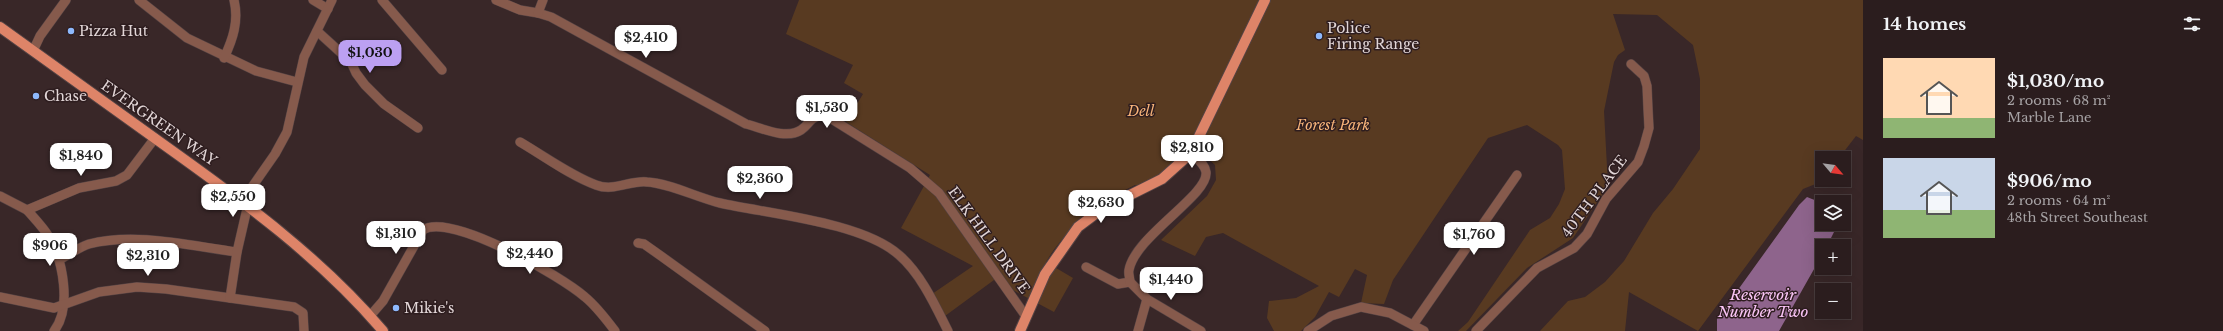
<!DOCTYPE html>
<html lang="en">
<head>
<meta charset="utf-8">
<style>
	body { margin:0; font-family:"Libre Baskerville",serif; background:#372a2b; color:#f1f3f6; height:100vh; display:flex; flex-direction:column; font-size:15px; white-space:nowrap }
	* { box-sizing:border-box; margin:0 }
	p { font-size:13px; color:#a6a2a4 }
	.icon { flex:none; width:22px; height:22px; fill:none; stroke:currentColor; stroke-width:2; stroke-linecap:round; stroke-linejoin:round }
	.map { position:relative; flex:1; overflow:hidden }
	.drawer { display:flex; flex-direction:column; background:#2b1d1e; width:360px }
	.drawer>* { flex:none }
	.needle { width:26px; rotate:119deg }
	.fabs { position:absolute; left:1815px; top:151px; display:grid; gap:8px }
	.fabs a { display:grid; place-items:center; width:36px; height:36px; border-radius:0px; background:#2b1d1e; box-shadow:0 4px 16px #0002,0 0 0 1px #473b3c; font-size:20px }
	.price { position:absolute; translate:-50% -34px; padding:0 9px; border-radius:8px; background:#fff; color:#222; font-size:13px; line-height:26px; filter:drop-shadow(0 1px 2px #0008) }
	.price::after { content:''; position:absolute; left:50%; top:24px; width:12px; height:9px; margin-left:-6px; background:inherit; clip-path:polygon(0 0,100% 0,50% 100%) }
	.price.on { background:#bca0f2; color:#111 }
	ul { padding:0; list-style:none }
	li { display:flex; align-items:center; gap:12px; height:100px; padding:0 20px }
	li span { display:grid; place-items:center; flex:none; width:112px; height:80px; border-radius:0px; color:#555 }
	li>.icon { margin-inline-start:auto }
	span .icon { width:48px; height:48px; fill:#fffc; stroke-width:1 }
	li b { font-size:17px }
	h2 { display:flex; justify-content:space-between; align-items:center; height:48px; padding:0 20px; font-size:17px }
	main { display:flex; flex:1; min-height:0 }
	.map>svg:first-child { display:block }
	.green { fill:#583a21 }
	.water { fill:#8e648c }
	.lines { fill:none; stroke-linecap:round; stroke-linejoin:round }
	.minor-casing { stroke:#544344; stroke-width:10 }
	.major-casing { stroke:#544344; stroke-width:12 }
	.minor { stroke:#865a4c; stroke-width:9 }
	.major { stroke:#de8468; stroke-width:10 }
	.poi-dot { fill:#8eb9fd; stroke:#2e1d1f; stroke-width:1.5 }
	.labels { text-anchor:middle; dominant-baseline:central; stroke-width:3; stroke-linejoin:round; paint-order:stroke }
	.poi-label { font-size:14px; fill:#e2d6d7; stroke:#2e1d1f; text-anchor:start }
	.park-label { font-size:14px; font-style:italic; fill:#f8b47a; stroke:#2e1d1f }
	.street-label { font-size:14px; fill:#e2d6d7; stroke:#2e1d1f }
	.water-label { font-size:15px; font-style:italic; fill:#fac5f6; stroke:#2e1d1f }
</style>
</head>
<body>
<main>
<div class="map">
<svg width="1863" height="331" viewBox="0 0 1863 331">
	<rect width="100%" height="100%" fill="#392728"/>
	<!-- green -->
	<path class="green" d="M799,0h1064v140l-7,-4 -17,22h-17l1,23 -20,8 -105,142 -69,-39 -4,39h-85l28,-30 17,-4 20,-15 19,-21 29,-48 20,-24 27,-40v-70l-7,-34 -36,-30 -44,-1 12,36 -7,5 -4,7 -10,49 4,75 -35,52 -46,30 -61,63h-8l10,-9 62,-92 20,-12 9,-14 6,-15 -3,-39 -4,-5 -31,-20 -39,13 -95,142 -9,24 -23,-1 6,-28 -12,-6 -16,28 -10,-5 -14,25 -14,14h-27l-7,-13 2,-17 27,-3 23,-12 -96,-53 -17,4 -11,19 -34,-16 46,-44 9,-16 -1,-15 -16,-15 -10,-3c-10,14 -35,42 -54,38l-40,20 1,4c-20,16 -37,30 -50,53l27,16 -19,34 -60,-32 -49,36 -13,-22 41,-28 -72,-38 29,-53 -84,-53 17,-28 -19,-11 9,-18 -67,-31z"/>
	<!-- water -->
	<polygon class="water" points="1807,197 1822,203 1822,224 1838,224 1827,246 1822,246 1822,255 1779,331 1717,331 1717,319 1799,205"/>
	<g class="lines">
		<defs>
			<g id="minor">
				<polyline points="139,0 187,38 256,71 297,82"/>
				<polyline points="313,0 328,9"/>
				<polyline points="382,0 442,70"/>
				<path d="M496,0l24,10 18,3 13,4 195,107c16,4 40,16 55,6 9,-6 7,-11 20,-15l9,3 80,50 29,25 86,122"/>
				<polyline points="538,13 543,0"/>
				<polyline points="317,31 351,62 356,73 365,85 384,104 418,128"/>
				<polyline points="33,51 40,36 66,0"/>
				<path d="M224,58c9,-19 15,-37 10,-58"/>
				<path d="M520,142c24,14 51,34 76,43 18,7 34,-5 51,-3 22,1 51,16 73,21 49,11 142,19 179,52 22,19 36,50 49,76"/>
				<polyline points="0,196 27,210 79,188 116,181 127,175 155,138"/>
				<path d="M27,210c8,9 16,17 22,27 14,23 23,71 5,94"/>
				<polyline points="638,243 644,244 661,256 765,331"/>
				<path d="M59,260c10,-5 20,-13 30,-16 47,-12 101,2 148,8"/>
				<polyline points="1086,267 1118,284 1130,282"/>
				<path d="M1130,282c0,-4 -2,-9 -1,-12 6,-34 80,-75 77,-98 -1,-8 -9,-13 -15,-19"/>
				<polyline points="1130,282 1147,299 1201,331"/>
				<polyline points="0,297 54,308 99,292 137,287 166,289 294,307 303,313 304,331"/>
				<polyline points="230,298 237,252 252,187 275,154 287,132 304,57 332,0"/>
				<path d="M370,316l13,-15 40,-71c27,-18 138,46 162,67 11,9 21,22 30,34"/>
				<polyline points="1413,325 1517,175"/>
				<polyline points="1138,331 1147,299"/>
				<polyline points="1308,331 1331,316 1361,307 1390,313 1424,331"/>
				<polyline points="1476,331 1537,268 1574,248 1587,234 1606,199 1638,162 1644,146 1649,128 1648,109 1647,86 1644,76 1631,64"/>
			</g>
			<g id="major">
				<path d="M0,27c56,40 112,80 167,120 77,55 154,111 216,184"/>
				<polyline points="1020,331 1045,274 1078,227 1102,209 1162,179 1191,153 1265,0"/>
			</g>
		</defs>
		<!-- minor casing -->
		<use href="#minor" class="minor-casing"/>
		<!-- major casing -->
		<use href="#major" class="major-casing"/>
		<!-- minor -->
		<use href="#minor" class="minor"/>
		<!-- major -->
		<use href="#major" class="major"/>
	</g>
	<!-- markers -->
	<g class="poi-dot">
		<circle cx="71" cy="31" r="4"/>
		<circle cx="1319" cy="36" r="4"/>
		<circle cx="36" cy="96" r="4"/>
		<circle cx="396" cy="308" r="4"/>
	</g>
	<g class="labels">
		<!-- poi labels -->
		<g class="poi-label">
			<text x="1327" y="28">Police<tspan x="1327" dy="16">Firing Range</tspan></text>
			<text x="79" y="31">Pizza Hut</text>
			<text x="44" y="96">Chase</text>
			<text x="404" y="308">Mikie's</text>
		</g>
		<!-- park labels -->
		<g class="park-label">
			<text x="1141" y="111">Dell</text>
			<text x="1333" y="125">Forest Park</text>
		</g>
		<!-- street labels -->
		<g class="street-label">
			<text transform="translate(159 123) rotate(35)">EVERGREEN WAY</text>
			<text transform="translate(1594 196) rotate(-53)">40TH PLACE</text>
			<text transform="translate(989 240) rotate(54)">ELK HILL DRIVE</text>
		</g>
		<!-- water labels -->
		<g class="water-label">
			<text x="1763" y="294">Reservoir<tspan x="1763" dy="17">Number Two</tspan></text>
		</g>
	</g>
</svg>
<div class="fabs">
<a><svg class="needle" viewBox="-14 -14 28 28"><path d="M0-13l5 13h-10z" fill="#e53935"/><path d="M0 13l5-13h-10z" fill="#a6a2a4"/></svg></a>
<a><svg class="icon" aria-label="layers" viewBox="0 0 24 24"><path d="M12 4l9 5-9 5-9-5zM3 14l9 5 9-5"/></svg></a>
<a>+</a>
<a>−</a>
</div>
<b class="price" style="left:646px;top:59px">$2,410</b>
<b class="price on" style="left:370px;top:74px">$1,030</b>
<b class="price" style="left:827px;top:129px">$1,530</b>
<b class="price" style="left:1192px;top:169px">$2,810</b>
<b class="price" style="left:81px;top:177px">$1,840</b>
<b class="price" style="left:760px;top:200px">$2,360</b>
<b class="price" style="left:233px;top:218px">$2,550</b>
<b class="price" style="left:1101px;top:224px">$2,630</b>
<b class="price" style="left:396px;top:255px">$1,310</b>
<b class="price" style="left:1474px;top:256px">$1,760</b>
<b class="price" style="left:50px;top:267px">$906</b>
<b class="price" style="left:530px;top:275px">$2,440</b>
<b class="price" style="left:148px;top:277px">$2,310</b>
<b class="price" style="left:1171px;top:301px">$1,440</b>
</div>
<section class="drawer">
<h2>14 homes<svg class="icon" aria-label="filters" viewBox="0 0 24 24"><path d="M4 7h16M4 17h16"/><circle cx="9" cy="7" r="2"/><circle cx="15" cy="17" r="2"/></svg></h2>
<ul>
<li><span style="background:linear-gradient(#ffd9b3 75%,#8fb573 0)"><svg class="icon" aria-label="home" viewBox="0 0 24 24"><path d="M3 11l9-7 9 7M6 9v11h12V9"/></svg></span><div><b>$1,030/mo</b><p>2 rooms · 68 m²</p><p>Marble Lane</p></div></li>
<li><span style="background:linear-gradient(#c9d6e8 65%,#8fb573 0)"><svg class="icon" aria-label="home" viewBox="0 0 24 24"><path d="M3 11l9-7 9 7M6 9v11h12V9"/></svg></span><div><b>$906/mo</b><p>2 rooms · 64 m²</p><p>48th Street Southeast</p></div></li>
</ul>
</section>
</main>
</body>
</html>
